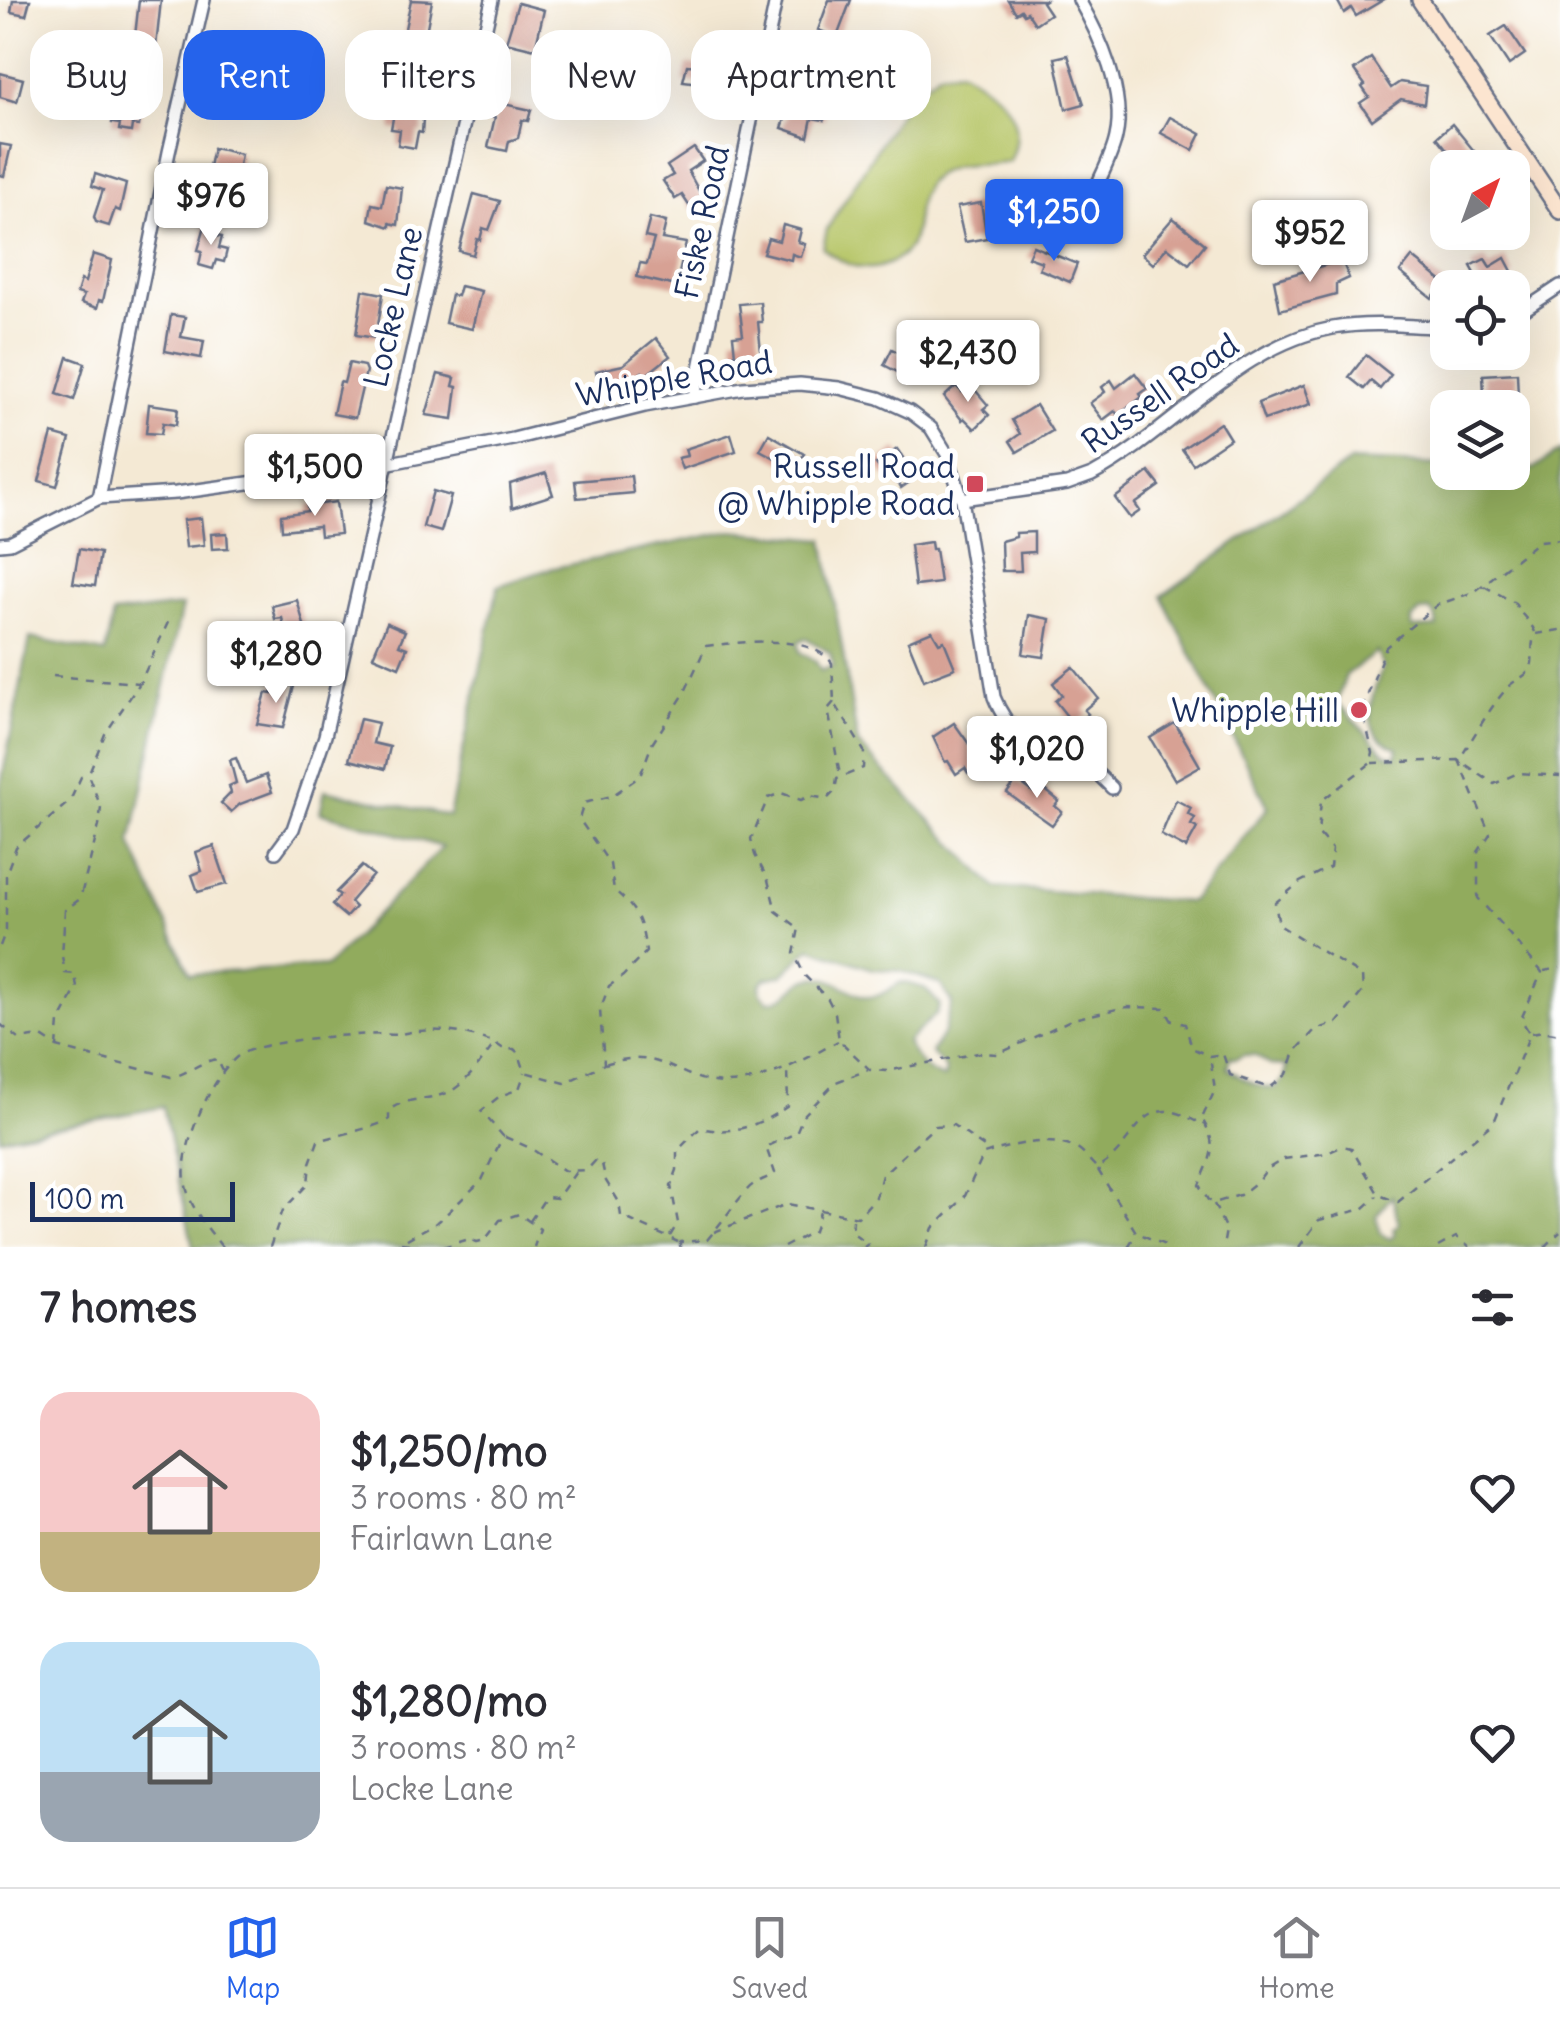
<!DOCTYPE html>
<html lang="en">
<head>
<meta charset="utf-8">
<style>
	body { margin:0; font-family:Delius,sans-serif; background:#f7f7f7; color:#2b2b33; height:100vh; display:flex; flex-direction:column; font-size:38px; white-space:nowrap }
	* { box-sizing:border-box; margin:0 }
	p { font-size:32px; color:#7c7c81 }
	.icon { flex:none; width:55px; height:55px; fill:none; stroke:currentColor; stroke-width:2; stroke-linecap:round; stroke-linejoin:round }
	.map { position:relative; height:1247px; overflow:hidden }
	.details { display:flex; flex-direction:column; background:#fff; flex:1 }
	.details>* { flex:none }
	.top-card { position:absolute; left:30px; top:30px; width:1000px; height:90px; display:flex; gap:20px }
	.needle { width:65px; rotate:41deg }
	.tools { position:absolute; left:1430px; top:150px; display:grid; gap:20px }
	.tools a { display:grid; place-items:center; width:100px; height:100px; border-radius:20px; background:#fff; box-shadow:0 10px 40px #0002; font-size:50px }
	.scale { position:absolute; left:30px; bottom:25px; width:205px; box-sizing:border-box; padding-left:10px; border:5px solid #1b2f5e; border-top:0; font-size:28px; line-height:35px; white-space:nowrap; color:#1b2f5e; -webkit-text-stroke:8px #fff; paint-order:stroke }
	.price { position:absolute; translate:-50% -85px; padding:0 22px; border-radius:10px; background:#fff; color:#222; font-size:32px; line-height:65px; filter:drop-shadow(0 2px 5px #0008) }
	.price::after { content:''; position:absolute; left:50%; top:60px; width:30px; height:22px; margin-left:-15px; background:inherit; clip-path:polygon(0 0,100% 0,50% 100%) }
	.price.current { background:#2563eb; color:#fff }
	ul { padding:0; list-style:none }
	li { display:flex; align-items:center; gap:30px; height:250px; padding:0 40px }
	li span { display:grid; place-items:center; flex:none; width:280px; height:200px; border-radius:30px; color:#555 }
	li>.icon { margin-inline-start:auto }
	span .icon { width:120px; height:120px; fill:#fffc; stroke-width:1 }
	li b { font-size:42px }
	h2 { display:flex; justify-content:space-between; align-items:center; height:120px; padding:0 40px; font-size:42px }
	.tag { padding:0 35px; border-radius:30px; background:#fff; box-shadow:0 10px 40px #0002; font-size:35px; line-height:90px }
	.tag.current { background:#2563eb; color:#fff }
	.dock { display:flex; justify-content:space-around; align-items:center; height:140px; border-top:2px solid #e1e1e2; background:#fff; font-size:28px; color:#7c7c81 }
	.dock a { display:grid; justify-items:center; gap:5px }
	.dock .current { color:#2563eb }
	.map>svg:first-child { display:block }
	.green { fill:#b7c669; stroke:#697a64; stroke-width:2.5 }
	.forest { fill:#91ab5d; stroke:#566d5e; stroke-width:2.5; fill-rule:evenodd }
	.building { fill:#d7a194 }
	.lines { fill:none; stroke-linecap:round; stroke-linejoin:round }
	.street-casing { stroke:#677087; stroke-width:16 }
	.secondary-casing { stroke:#677087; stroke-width:20 }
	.path { stroke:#677087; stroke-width:2.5; stroke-dasharray:8 8; stroke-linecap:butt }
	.street { stroke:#fff; stroke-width:11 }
	.secondary { stroke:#fce5d0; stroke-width:15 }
	.poi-dot { fill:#d1495b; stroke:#fff; stroke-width:4 }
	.labels { text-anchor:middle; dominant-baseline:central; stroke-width:10; stroke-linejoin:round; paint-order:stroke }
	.street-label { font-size:32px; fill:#1b2f5e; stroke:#fff }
	.poi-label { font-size:32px; fill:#1b2f5e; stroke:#fff; text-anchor:end }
</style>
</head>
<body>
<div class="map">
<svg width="1560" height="1247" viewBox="0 0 1560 1247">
	<rect width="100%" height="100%" fill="#fff"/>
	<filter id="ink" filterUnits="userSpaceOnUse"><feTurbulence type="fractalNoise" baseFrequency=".01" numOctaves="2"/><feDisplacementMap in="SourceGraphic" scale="20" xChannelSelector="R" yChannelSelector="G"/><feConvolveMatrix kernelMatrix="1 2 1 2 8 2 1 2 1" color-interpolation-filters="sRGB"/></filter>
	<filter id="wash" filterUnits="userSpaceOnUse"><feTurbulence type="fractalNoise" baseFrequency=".0048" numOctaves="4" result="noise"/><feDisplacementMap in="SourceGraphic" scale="40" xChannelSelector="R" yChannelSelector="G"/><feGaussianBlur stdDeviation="2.25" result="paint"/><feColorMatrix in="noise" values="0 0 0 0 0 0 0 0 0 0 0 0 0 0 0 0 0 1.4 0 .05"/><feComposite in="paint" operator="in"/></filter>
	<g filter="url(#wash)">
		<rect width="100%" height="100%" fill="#f4e9d4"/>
		<!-- green -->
		<path class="green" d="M960,70c36,21 71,44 49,92 -23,6 -54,-2 -74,14 -35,27 2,75 -56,91 -20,5 -41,-6 -56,-19l4,-19 83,-134 30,-23z"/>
		<!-- forest -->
		<path class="forest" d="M1560,451v796h-1367l-30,-140 -163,31v-350l30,-150 75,15 8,-39 69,-8 -51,237 59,131 137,-8 115,-119 -122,-35 5,-22 124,26 49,-230 51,-17 182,-38 93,8 34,205 137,143 196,15 77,-95 -106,-211 189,-135 96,4 1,7h64l1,-4 20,1zM1429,610l6,6 2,11 -25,1v-9l8,-7zM806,638l24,15 3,13 -12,5 -5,-9 -16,-10 -2,-10zM1377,652l6,15c-12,31 -27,66 15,81l-2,9 -10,-3 -49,-52 9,-27zM810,948l63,21 28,2 39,13 12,19 -9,31 -12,18 15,18 -2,8c-17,-4 -30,-21 -37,-36l30,-29 3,-8 -15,-17 -23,-6c-9,4 -20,14 -29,15 -19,2 -38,-24 -62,-19 -17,4 -20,21 -42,23l-8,-7 -1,-9 5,-6 17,-4zM1244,1055h11l15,10 17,1 -5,14 -7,8c-20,0 -32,-9 -48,-20l3,-11 4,2zM1392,1196l7,28 -6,5 2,6 -5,4 -9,-5 -5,-18z"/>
		<g id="blocks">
			<!-- building -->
			<g class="building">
				<polygon points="13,0 30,0 26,15 11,12"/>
				<polygon points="139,0 161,0 156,47 134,45"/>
				<polygon points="411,0 432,1 424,43 403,38"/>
				<polygon points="829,0 851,0 837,37 818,30"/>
				<polygon points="1008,0 1045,0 1042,2 1050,14 1035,24 1027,12 1024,14 1021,10 1016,13"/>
				<polygon points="1337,0 1383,0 1356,16 1351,8 1344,13"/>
				<polygon points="518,3 544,10 535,49 506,42"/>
				<polygon points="1506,26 1525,54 1509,65 1490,36"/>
				<polygon points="234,37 253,42 249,61 253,62 250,74 246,73 236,95 219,84 224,77"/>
				<polygon points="709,43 728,45 727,60 720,87 715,86 706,92 700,83 683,81 687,65 701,66 701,62 708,62"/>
				<polygon points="1068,55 1084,104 1066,109 1055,58"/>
				<polygon points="1371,58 1391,88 1400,82 1426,86 1424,104 1401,99 1372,120 1360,103 1369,97 1362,87 1365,85 1354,70"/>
				<polygon points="808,70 832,76 824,120 812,118 808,137 782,128 789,107 798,108"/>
				<polygon points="0,73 23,79 17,102 0,97"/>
				<polygon points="130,84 145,86 139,126 132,125 131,132 119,130 120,124 112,123 115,105 127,107"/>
				<polygon points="390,84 408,87 405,101 424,104 422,133 418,132 415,148 398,145 400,130 391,129 396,102 388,100"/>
				<polygon points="495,102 531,110 528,121 522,120 518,138 509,141 507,151 488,147 495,117 491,116"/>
				<polygon points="1170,117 1201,134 1193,150 1161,133"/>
				<polygon points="1452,124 1479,157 1466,168 1462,168 1437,137"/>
				<polygon points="0,144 11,146 4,176 0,175"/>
				<polygon points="213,148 241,154 238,171 232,170 230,182 223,181 221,188 205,185"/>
				<polygon points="694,148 703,161 688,171 705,202 692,210 682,195 675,199 663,181 673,175 667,166"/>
				<polygon points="95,174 126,184 120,211 115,209 109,226 96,222 94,217 103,190 92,186"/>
				<polygon points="386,185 402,188 398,225 390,223 390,227 369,220 372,204 382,206"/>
				<polygon points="474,194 500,201 489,230 483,228 480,240 477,239 473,255 459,251"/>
				<polygon points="981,203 987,238 965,242 957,207"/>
				<polygon points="650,218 666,222 662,239 686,243 676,286 637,277 640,263 647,264 654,239 645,237"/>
				<polygon points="1173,218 1205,244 1189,264 1167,247 1153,264 1142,254"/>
				<polygon points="783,225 801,230 798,242 805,244 801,257 792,254 791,260 763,253 768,238 779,241"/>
				<polygon points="205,226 219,231 217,236 222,237 219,248 227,250 224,262 216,260 213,269 199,265 202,251 198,250"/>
				<polygon points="1033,246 1077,264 1070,282 1039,269 1042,262 1028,257"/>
				<polygon points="93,254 112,260 103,301 99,300 97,308 81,303 84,295 77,293 81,280 85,282"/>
				<polygon points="1412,257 1444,283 1432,298 1400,272"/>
				<polygon points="1505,258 1514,275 1492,288 1483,288 1471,266 1485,259 1490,267"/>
				<polygon points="1342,260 1349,278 1336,284 1336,295 1280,310 1274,280"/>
				<polygon points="460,286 481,291 472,329 445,323 451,295 457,296"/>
				<polygon points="363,290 383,294 376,338 356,335"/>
				<polygon points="760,302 762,322 758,322 761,352 767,351 768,362 749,364 748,354 735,355 733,336 743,335 739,304"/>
				<polygon points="171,315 185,317 181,337 204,341 201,358 165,351"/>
				<polygon points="656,338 670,356 645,376 642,372 632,380 600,388 596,371 623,365"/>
				<polygon points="892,349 921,364 913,380 884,365"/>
				<polygon points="1366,355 1391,375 1380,389 1371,381 1364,389 1349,377"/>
				<polygon points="68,357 85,363 74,400 57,394"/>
				<polygon points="349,363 364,366 366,371 355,418 333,414 340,382 344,383"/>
				<polygon points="1135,373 1147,389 1140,394 1142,397 1118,415 1115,411 1103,420 1090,403 1105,392 1102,387 1111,380 1116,388"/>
				<polygon points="1517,373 1518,397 1484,395 1483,375"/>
				<polygon points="438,374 455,378 453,386 457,387 453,419 426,415"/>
				<polygon points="970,384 988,405 983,409 989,415 975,429 964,418 962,420 944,397 956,386 962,392"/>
				<polygon points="1304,385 1311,404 1264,420 1258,403"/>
				<polygon points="149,404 178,408 176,425 163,423 161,434 146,433"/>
				<polygon points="1036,405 1052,431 1017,452 1010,441 1020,434 1012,420"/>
				<polygon points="1220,423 1230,439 1193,464 1182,449"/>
				<polygon points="52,434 70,439 57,486 39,481"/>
				<polygon points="731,434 736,451 682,469 678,458 687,456 685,449"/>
				<polygon points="769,434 804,454 791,476 782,471 786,464 760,450"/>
				<polygon points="897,449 917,477 901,488 891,473 886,477 876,464"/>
				<polygon points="1149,472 1160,486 1135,504 1140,511 1130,518 1115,498"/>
				<polygon points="546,473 553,495 512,508 510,484"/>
				<polygon points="631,476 633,493 577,498 575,481"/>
				<polygon points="433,491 451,496 441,532 423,527"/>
				<polygon points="336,502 340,534 320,536 319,526 282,530 281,515 308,511 307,506"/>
				<polygon points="201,518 204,545 186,547 183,520"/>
				<polygon points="1034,532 1034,552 1020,553 1021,571 1002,571 1001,541 1016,537 1016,533"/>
				<polygon points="227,533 228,548 212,549 211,534"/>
				<polygon points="931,542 932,549 935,549 940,583 915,586 910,545"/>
				<polygon points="79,549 100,553 95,586 73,583"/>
				<polygon points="297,600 308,639 292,643 291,638 287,639 282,618 275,619 272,606"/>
				<polygon points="1029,615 1050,619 1044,657 1023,654"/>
				<polygon points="387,623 405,631 399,645 407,648 399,667 373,656"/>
				<polygon points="932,631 939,643 944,641 955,668 924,680 908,641"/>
				<polygon points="1073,667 1098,698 1084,710 1088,714 1074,725 1055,701 1062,695 1053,683"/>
				<polygon points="275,683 294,686 283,728 257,724 266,693 272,694"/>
				<polygon points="360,719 378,723 373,743 390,747 385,769 349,760"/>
				<polygon points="954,723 979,758 981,765 968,773 965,768 956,774 948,761 945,762 933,737"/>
				<polygon points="1175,723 1200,766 1175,780 1150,738"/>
				<polygon points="236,758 246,783 266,775 272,792 240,804 231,812 221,803 231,793 229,786 236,783 230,760"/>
				<polygon points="1017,780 1033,792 1039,785 1059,801 1055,806 1062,812 1052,825 1007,793"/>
				<polygon points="1176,800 1191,808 1188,814 1195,818 1191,825 1197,828 1186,848 1161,835"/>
				<polygon points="214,846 227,884 198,892 192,875 202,871 196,852"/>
				<polygon points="362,866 373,875 350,902 355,907 346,917 332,905 340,895 336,892"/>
			</g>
		</g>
	</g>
	<g filter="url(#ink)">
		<use href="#blocks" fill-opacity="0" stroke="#677087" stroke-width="2.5"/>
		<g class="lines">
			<defs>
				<g id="street">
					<path d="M1079,0c21,36 47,94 37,137 -4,20 -16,40 -24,60"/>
					<polyline points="1512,318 1560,286"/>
					<polyline points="694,397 776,0"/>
					<polyline points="99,498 169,152 204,0"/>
					<path d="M962,499l105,-15 25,-9c82,-44 146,-130 241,-147 37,-7 77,-2 115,0"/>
					<path d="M0,544l10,-1 89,-45 77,-5 209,-29 128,-25 132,-33 98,-18 57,-4 39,4 40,10 31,14 21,16 16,26 15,45 32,198c21,52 47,41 88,65 11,6 21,17 30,26"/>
					<polyline points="276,852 293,829 325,736 492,0"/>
				</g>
				<polyline id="secondary" points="1420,0 1560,211"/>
			</defs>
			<!-- street casing -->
			<use href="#street" class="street-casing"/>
			<!-- secondary casing -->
			<use href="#secondary" class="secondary-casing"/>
			<!-- path -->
			<g class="path">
				<path d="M1484,586l31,17c5,12 15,17 20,29"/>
				<polyline points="53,676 138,683"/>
				<polyline points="834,702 828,709 840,775"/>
				<polyline points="1372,763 1459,760 1494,784 1518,773 1560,776"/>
				<polyline points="0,946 6,930 6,874 16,847 70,801 81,777 87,775"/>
				<polyline points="1544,971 1560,968"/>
				<path d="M0,1024l19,15 21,-3 17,11 114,30c18,-3 27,-15 46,-18l6,12"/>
				<polyline points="1532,1033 1542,1031 1560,1034"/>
				<polyline points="57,1047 59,1022 77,988 75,974 65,973 62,956 65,910 80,899 99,826 101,807 88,775 105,734 140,683 170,618"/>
				<path d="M605,1064c59,-19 73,19 122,19 36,0 80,-24 111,-42"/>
				<polyline points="1203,1116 1215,1090 1210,1057"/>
				<polyline points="505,1137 530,1148 565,1171 587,1170 596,1160 602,1164 606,1181 619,1202 621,1216 678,1242"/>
				<polyline points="1098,1170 1136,1232 1169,1247"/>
				<polyline points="1214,1204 1226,1230 1223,1247"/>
				<polyline points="853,1220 852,1232 868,1244 864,1247"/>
				<polyline points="530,1221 546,1197 557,1198 576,1172"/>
				<polyline points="714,1232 787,1204 858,1217 876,1197 882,1175 935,1126 953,1125 991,1152"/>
				<path d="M670,1236l8,-13 -7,-37 6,-16v-19l23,-23c33,8 62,-4 88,-22l-1,-38"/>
				<polyline points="401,1243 435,1247"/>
				<path d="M222,1247c-15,-20 -34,-41 -37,-67 -5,-34 26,-102 53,-124 23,-17 129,-24 159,-21 32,-9 67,-4 97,8"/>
				<path d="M270,1247l13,-37 25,-26 2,-21 8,-22c16,-5 61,-14 71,-22v-9c18,-13 35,-9 55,-16 19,-5 39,-35 51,-51l10,7 9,-1 5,5 6,18 40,11 39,-19 -4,-54 9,-24 14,-10 23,-24c-5,-31 -7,-41 -32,-62l-4,-26 -31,-45 5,-16 28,-7 28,-20 12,-32 32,-50 22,-48c34,-4 104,-13 126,17l2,39 30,49 -1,17 -26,11 -2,12 -8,8 -17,-3 -9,4 -20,-7 -13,5 -17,41 4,16 13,25 8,31 23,17 -5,26 11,22 23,23 7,14 4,27 31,30 17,1 91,-18 20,1 75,-35 54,-12 37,1 8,13 13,3 7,24 17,8 14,-2 7,21 40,13 17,-14 8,-22 20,-22 22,-7 26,-32 -1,-15 -83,-51 -4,-22 25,-21 30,-15 2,-18 -14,-16 3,-32 50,-38 2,-10 -11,-43 24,-63 51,-42 37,-13 65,-51 21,-2"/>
				<polyline points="393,1247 439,1221 482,1180 503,1136 481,1111 500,1096 519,1089 525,1072"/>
				<polyline points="443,1247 469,1239 477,1242 485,1240 500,1220 519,1214 540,1229 534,1247"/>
				<path d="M680,1247v-5l27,-2c15,-18 25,-33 40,-50 6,-8 20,-11 28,-17l-9,-26 30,-14 7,-17 33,-34 32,-12"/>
				<polyline points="784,1247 814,1231 820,1212"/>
				<path d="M926,1247l7,-19 31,-30 20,-44c29,-9 59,-18 89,-7 9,3 17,15 24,21 39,-19 41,-81 98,-47l7,-2c17,27 9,38 -3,66l9,15 6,3 26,-8 18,-14 9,-12 17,-10 43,-6 16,-7 8,2 28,47 19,7 96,-80 36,-88 -9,-15 21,-47 -64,-74v-46l12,-18 -31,-74c16,-25 30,-52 50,-74 6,-6 14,-8 19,-14 9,-11 0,-26 8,-38l24,-4"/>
				<polyline points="1128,1247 1136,1234"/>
				<polyline points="1299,1247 1319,1220 1363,1209 1377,1196"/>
				<polyline points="1438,1247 1456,1237 1469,1247"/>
				<polyline points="1545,1247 1560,1232"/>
			</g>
			<!-- street -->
			<use href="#street" class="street"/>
			<!-- secondary -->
			<use href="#secondary" class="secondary"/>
		</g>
	</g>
	<!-- markers -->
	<g class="poi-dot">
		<rect x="965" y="474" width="20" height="20" rx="5"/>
		<circle cx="1359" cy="710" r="10"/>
	</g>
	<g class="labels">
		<!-- street labels -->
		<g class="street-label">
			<text transform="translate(702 222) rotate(-78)">Fiske Road</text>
			<text transform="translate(393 307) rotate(-77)">Locke Lane</text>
			<text transform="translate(674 378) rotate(-10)">Whipple Road</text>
			<text transform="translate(1160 393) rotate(-35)">Russell Road</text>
		</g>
		<!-- poi labels -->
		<g class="poi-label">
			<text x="955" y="466">Russell Road<tspan x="955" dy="37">@ Whipple Road</tspan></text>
			<text x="1339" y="710">Whipple Hill</text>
		</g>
	</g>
</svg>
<div class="tools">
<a><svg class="needle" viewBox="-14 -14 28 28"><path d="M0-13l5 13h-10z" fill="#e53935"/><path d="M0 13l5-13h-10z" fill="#7c7c81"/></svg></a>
<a><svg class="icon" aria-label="locate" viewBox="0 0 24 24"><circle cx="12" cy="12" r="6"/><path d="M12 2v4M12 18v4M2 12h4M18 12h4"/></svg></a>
<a><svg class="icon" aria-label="layers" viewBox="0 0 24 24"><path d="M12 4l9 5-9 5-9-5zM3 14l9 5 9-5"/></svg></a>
</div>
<div class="scale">100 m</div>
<b class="price" style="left:211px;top:248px">$976</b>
<b class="price current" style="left:1054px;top:264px">$1,250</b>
<b class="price" style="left:1310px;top:285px">$952</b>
<b class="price" style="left:968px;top:405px">$2,430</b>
<b class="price" style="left:315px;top:519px">$1,500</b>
<b class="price" style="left:276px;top:706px">$1,280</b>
<b class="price" style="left:1037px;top:801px">$1,020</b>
<div class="top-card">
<a class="tag">Buy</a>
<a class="tag current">Rent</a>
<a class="tag">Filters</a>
<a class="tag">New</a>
<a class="tag">Apartment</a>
</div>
</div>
<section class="details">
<h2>7 homes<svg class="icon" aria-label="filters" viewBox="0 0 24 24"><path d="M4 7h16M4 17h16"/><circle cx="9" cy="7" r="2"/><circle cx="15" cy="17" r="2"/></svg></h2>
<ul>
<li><span style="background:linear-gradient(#f6c9c9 70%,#c2b280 0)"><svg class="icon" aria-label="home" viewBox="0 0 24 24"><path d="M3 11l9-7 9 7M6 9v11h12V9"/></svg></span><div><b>$1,250/mo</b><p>3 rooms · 80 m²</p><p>Fairlawn Lane</p></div><svg class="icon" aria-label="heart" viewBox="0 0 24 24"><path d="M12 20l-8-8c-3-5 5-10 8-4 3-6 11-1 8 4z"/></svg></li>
<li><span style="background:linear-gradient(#bfe0f5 65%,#9aa5b1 0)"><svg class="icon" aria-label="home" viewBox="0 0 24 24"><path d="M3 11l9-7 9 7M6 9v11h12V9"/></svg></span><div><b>$1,280/mo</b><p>3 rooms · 80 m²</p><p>Locke Lane</p></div><svg class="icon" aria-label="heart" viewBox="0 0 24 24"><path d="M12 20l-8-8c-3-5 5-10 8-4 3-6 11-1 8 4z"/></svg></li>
</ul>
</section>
<nav class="dock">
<a class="current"><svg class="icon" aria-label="map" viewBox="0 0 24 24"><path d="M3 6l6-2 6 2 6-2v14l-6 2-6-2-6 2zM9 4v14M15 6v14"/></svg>Map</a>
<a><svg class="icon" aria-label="saved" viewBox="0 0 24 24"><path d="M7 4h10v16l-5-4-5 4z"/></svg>Saved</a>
<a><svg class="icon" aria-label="home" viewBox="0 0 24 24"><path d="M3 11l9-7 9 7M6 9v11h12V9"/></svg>Home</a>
</nav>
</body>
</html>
